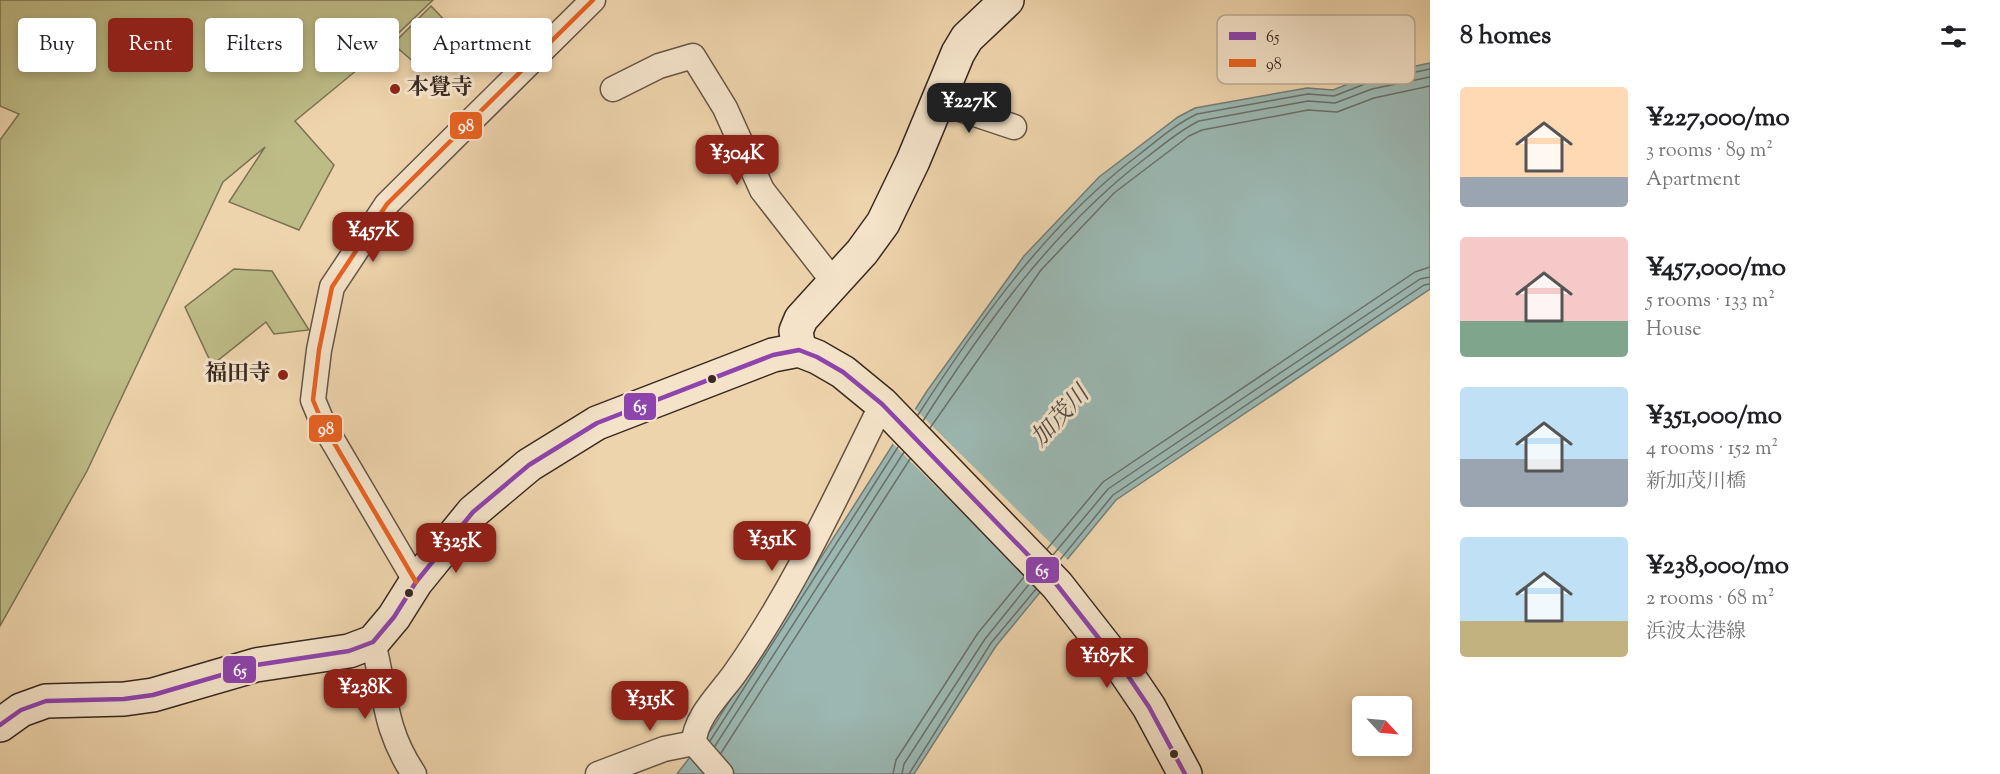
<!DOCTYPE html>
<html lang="en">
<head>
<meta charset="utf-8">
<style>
	body { margin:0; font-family:"Sorts Mill Goudy","Noto Serif JP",serif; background:#f2f2f2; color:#202124; height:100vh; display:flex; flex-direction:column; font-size:22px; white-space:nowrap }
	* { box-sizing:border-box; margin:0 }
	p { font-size:20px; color:#757577 }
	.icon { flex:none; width:33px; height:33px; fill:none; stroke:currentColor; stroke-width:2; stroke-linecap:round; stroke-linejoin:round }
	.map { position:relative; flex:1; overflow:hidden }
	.sheet { display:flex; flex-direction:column; background:#fff; width:570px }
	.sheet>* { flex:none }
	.hud { position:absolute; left:18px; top:18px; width:570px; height:54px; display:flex; gap:12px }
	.needle { width:39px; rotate:116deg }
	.tools { position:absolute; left:1352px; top:696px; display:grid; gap:12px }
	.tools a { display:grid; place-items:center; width:60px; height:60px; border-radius:6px; background:#fff; box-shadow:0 3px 9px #0003; font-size:30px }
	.price { position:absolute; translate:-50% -51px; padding:0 14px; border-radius:12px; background:#8f2418; color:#fff; font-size:20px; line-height:39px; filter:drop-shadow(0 2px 3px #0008) }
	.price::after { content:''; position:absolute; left:50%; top:36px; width:18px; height:14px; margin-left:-9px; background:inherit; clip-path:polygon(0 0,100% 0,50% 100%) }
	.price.on { background:#222; color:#fff }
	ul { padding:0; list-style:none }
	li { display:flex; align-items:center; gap:18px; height:150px; padding:0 30px }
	li span { display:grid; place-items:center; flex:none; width:168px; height:120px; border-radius:6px; color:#555 }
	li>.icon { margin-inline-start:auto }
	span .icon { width:72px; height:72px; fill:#fffc; stroke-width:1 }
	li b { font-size:26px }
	h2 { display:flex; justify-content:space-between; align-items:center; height:72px; padding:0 30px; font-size:26px }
	.tag { padding:0 21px; border-radius:6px; background:#fff; box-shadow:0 3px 9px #0003; font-size:21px; line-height:54px }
	.tag.on { background:#8f2418; color:#fff }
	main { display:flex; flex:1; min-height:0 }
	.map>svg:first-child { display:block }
	.green { fill:#bdbb86; stroke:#7a7254; stroke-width:1.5 }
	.water { fill:#9bb7b1; stroke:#737e78; stroke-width:1.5 }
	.pier { fill:#eed4ac }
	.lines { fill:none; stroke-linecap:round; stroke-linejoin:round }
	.shore { stroke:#6a706a; stroke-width:1.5 }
	.street-casing { stroke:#665444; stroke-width:27 }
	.secondary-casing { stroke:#382922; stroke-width:36 }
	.street { stroke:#f4e3c9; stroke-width:24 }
	.secondary { stroke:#f4e3c9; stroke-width:33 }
	.bus-1-casing { stroke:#f4e3c9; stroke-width:9 }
	.bus-2-casing { stroke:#f4e3c9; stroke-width:9 }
	.bus-1 { stroke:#8e44ad; stroke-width:4.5 }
	.bus-2 { stroke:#e96222; stroke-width:4.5 }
	.poi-dot { fill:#8f2418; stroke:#f4e3c9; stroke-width:2 }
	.bus-dot { fill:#382922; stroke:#f4e3c9; stroke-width:2 }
	.labels { text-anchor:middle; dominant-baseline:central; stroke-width:6; stroke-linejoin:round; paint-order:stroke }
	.poi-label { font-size:22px; font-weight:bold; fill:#382922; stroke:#f4e3c9; text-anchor:start }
	.water-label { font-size:24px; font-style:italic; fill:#514c46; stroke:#f4e3c9 }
	.key { fill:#f4e3c9; stroke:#bcab97; stroke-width:1.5 }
	.key-label { font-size:16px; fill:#382922 }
	.line-badge { stroke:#f4e3c9; stroke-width:2 }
	.badge-label { font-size:16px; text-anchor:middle; font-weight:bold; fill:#fff }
</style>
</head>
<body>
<main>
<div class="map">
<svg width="1430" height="774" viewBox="0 0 1430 774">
	<rect width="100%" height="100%" fill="#eed4ac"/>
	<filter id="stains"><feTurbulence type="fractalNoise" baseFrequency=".00333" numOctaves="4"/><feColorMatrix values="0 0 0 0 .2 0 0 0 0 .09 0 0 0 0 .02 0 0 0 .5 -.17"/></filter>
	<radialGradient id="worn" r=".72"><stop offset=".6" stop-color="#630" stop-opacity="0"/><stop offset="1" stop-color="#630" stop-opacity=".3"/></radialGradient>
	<!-- green -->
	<g class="green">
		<polygon points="0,0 433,0 380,51 295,121 334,165 299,230 229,202 265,147 223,182 87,471 0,626 0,140 19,114 0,106"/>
		<polygon points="431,6 453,29 416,64 393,44"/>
		<polygon points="234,269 272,271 309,330 274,334 266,322 212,365 185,307"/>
	</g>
	<!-- water -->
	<polygon class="water" points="1430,63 1430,289 1116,500 996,646 914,774 677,774 713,727 927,391 1024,256 1099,177 1178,117 1195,108 1307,88 1333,90 1368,76"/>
	<!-- pier -->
	<polygon class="pier" points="913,407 1070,562 1043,593 891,442"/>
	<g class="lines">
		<!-- shore -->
		<g class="shore">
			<path d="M918,415c62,-96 131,-193 223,-262 18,-14 35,-29 56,-39l111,-20 26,2 36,-14 60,-13"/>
			<path d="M923,421c62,-97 132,-194 224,-264 17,-13 33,-27 52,-36l109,-20 27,2 37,-14 58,-12"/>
			<polyline points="930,428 1041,270 1114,193 1189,136 1202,130 1308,110 1337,112 1374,98 1430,86"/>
			<polyline points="1047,549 1103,482 1415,272 1430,267"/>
			<polyline points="1053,555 1108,489 1420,279 1430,277"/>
			<polyline points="1059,561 1113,495 1424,285 1430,284"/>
			<polyline points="710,741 898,447"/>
			<polyline points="715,746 904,452"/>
			<polyline points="721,753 910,459"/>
			<polyline points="893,774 896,760 978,633 1024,577"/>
			<polyline points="902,774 904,764 985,639 1030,583"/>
			<polyline points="909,774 991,643 1036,589"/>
		</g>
		<defs>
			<g id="street">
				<polyline points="613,89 659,66 693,56 725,108 762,190 833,281"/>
				<polyline points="936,101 1014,127"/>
				<polyline points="416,582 323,424 313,400 319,350 332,287 387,204 593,0"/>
				<path d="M373,642c13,51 10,86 41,132"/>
				<path d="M694,743c0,-25 27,-50 41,-70 59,-84 102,-178 147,-269"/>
				<polyline points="598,774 664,749 694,743 721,774"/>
			</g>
			<g id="secondary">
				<polyline points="799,350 796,331 801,319 862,252 883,223 913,161 958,53 967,38 1007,0"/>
				<polyline points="0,725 21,710 46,701 124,699 153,695 256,665 349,651 373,642 394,617 416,582 473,512 529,465 597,423 773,355 799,350 817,357 843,372 882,404 1057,585 1126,673 1149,707 1185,774"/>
			</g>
		</defs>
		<!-- street casing -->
		<use href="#street" class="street-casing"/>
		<!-- secondary casing -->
		<use href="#secondary" class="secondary-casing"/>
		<!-- street -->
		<use href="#street" class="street"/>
		<!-- secondary -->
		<use href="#secondary" class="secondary"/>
		<defs>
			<polyline id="bus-1" points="0,725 21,710 46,701 124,699 153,695 256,665 349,651 373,642 394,617 416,582 473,512 529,465 597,423 773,355 799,350 817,357 843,372 882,404 1057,585 1126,673 1149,707 1185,774"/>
			<polyline id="bus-2" points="416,582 323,424 313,400 319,350 332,287 387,204 593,0"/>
		</defs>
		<!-- bus-1 casing -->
		<use href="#bus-1" class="bus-1-casing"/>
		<!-- bus-2 casing -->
		<use href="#bus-2" class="bus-2-casing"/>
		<!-- bus-1 -->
		<use href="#bus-1" class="bus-1"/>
		<!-- bus-2 -->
		<use href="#bus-2" class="bus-2"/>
	</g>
	<!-- markers -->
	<g class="poi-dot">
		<circle cx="395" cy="89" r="6"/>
		<circle cx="283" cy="375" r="6"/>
	</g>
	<g class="bus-dot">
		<circle cx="712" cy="379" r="5"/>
		<circle cx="409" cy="593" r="5"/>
		<circle cx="1174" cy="754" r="5"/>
	</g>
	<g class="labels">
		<!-- poi labels -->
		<g class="poi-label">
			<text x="407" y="89">本覺寺</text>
			<text x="271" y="375" text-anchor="end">福田寺</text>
		</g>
		<!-- water labels -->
		<g class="water-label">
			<text transform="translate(1061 417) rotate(-47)">加茂川</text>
		</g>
	</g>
	<!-- legend -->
	<rect x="1217" y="15" width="198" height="69" rx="9" class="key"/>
	<rect x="1229" y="32" width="27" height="8" fill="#8e44ad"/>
	<rect x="1229" y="59" width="27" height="8" fill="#e96222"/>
	<g class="key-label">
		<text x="1266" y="42">65</text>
		<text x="1266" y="69">98</text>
	</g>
	<g class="line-badge">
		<rect x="449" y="111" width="34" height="29" rx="6" fill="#e96222"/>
		<rect x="623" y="392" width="34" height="29" rx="6" fill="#8e44ad"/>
		<rect x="308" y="414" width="35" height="29" rx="6" fill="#e96222"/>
		<rect x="1025" y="556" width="35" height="28" rx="6" fill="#8e44ad"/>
		<rect x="222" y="655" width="35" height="29" rx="6" fill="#8e44ad"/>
	</g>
	<g class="badge-label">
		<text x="466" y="131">98</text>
		<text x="640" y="412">65</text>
		<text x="326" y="434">98</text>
		<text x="1042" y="576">65</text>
		<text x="240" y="676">65</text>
	</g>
	<rect width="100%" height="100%" filter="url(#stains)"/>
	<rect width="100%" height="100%" fill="url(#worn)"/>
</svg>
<div class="tools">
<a><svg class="needle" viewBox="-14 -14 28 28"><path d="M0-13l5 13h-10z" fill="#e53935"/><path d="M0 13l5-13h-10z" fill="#757577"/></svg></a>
</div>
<b class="price on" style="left:969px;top:134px">¥227K</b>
<b class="price" style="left:737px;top:186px">¥304K</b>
<b class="price" style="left:373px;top:263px">¥457K</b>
<b class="price" style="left:772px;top:572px">¥351K</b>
<b class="price" style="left:456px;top:574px">¥325K</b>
<b class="price" style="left:1107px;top:689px">¥187K</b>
<b class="price" style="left:365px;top:720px">¥238K</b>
<b class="price" style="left:650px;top:732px">¥315K</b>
<div class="hud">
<a class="tag">Buy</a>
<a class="tag on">Rent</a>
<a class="tag">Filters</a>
<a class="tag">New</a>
<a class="tag">Apartment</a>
</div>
</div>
<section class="sheet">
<h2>8 homes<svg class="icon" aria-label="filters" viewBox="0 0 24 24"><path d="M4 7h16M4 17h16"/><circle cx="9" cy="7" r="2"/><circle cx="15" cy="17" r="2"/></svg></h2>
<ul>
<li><span style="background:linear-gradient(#ffd9b3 75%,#9aa5b1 0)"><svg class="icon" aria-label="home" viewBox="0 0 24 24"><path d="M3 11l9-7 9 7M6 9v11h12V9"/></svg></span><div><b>¥227,000/mo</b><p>3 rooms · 89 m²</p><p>Apartment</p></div></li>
<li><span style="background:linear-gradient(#f6c9c9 70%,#7fa58c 0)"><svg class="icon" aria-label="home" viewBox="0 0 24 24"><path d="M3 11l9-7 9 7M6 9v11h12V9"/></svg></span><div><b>¥457,000/mo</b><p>5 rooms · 133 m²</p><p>House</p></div></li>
<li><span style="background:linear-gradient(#bfe0f5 60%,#9aa5b1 0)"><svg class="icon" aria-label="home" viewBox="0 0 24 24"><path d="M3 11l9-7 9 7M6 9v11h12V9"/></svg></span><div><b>¥351,000/mo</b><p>4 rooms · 152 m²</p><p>新加茂川橋</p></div></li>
<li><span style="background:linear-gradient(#bfe0f5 70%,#c2b280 0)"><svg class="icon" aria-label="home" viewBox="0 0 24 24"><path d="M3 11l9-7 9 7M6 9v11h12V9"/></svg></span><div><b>¥238,000/mo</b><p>2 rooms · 68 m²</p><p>浜波太港線</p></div></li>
</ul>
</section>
</main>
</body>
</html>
